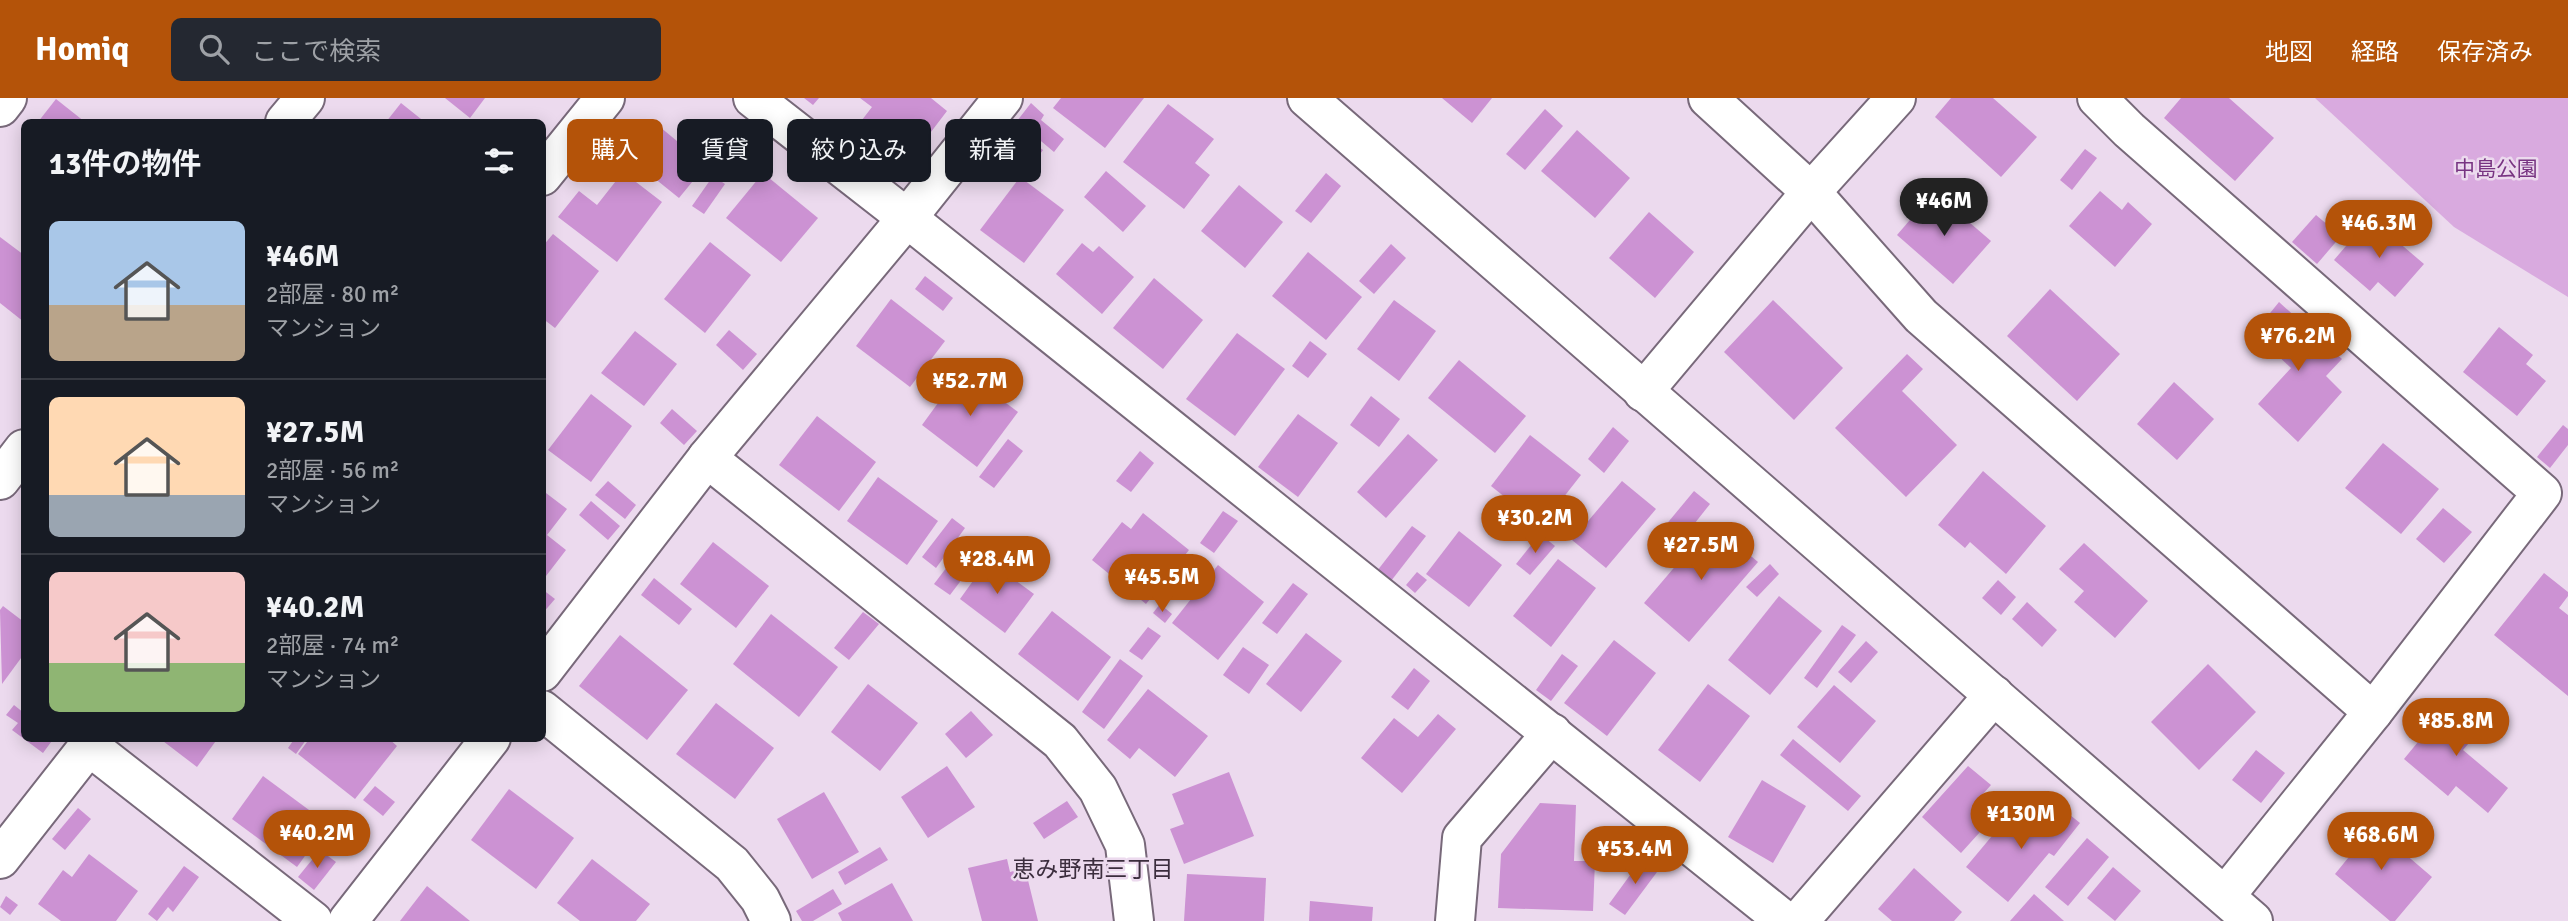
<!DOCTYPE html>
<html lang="ja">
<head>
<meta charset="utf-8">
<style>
	body { margin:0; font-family:Signika,"Noto Sans JP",sans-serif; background:#242831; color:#f1f3f6; height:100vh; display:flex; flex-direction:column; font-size:26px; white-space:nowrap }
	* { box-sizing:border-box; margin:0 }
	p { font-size:23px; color:#9ea1a6 }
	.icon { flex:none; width:38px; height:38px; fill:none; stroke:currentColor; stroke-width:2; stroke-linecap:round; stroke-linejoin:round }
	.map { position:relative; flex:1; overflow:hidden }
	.drawer { position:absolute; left:21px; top:21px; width:525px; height:623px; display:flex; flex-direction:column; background:#171b24; border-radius:10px; box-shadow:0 4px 18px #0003 }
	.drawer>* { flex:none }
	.top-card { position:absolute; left:567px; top:21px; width:665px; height:63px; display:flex; gap:14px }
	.price { position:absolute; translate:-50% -60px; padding:0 16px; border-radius:24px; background:#b45309; color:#fff; font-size:23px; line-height:46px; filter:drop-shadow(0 2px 4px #0008) }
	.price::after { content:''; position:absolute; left:50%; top:42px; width:21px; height:16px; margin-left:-10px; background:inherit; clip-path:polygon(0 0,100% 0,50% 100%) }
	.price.active { background:#222; color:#fff }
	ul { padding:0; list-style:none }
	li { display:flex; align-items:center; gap:21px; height:175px; padding:0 28px }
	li+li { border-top:2px solid #363941 }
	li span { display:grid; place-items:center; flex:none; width:196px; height:140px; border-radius:10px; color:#555 }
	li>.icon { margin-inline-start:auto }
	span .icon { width:84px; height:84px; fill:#fffc; stroke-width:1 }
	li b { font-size:30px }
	h2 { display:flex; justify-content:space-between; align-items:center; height:84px; padding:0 28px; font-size:30px }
	.chip { padding:0 24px; border-radius:10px; background:#171b24; box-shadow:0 4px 18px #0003; font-size:24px; line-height:63px }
	.chip.active { background:#b45309; color:#fff }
	header { display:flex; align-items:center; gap:42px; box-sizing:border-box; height:98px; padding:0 35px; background:#b45309; color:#fff }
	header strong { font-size:33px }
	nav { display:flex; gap:38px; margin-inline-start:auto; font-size:24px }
	.search { width:490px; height:63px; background:#242831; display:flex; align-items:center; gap:18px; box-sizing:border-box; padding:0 24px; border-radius:10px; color:#9ea1a6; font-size:26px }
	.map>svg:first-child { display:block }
	.green { fill:#d9aadf }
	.building { fill:#cc92d3 }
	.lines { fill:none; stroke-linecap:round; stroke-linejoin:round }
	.minor-casing { stroke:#78697a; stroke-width:42 }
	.minor { stroke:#fff; stroke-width:38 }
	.labels { text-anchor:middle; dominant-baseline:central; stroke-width:5; stroke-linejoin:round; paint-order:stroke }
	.park-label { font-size:21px; fill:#783482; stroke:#ecdaee }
	.neighbourhood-label { font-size:23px; fill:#3b2d3d; stroke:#ecdaee }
</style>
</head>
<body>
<header>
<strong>Homiq</strong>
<div class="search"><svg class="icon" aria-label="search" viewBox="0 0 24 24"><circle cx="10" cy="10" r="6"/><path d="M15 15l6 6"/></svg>ここで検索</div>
<nav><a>地図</a><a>経路</a><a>保存済み</a></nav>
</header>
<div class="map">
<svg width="2568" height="823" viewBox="0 0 2568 823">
	<rect width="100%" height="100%" fill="#ecdaee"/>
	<!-- green -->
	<polygon class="green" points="2315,0 2568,0 2568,199 2454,129"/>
	<!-- building -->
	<g class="building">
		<polygon points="445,0 485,0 470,20"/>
		<polygon points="804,0 819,0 813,7"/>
		<polygon points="860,0 931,0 947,13 921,47 897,29 880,51 855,31 872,9"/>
		<polygon points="1061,0 1144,0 1105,50 1053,10"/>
		<polygon points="1442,0 1492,0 1472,25"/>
		<polygon points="1951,0 1993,0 2037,39 2001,79 1935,19"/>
		<polygon points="2181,0 2229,0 2274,40 2235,83 2164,20"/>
		<polygon points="56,1 85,24 38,24"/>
		<polygon points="401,5 421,21 419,24 386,24"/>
		<polygon points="1031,5 1044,17 1041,22 1064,41 1054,54 1017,23"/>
		<polygon points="1168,6 1214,41 1195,65 1210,77 1184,111 1123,64"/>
		<polygon points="1545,11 1563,28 1525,72 1506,56"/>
		<polygon points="634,21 647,32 628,55 615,44"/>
		<polygon points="1011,28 1043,52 1033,66 1022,57 1011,71 991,56"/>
		<polygon points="660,29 706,67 679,100 633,63"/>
		<polygon points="1577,32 1630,80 1595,120 1541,73"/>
		<polygon points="726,37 750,57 731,80 707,60"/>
		<polygon points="2085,51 2097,60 2072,92 2060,82"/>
		<polygon points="1106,73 1146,108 1123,134 1084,99"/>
		<polygon points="623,74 662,104 617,164 558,119 579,93 597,107"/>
		<polygon points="763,75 818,120 781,164 726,120"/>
		<polygon points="1326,75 1341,88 1311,125 1295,113"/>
		<polygon points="713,78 725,86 704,116 692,108"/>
		<polygon points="1020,79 1064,112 1024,165 980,132"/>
		<polygon points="1239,87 1283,124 1245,170 1201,133"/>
		<polygon points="2100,93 2122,112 2128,104 2152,126 2115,169 2069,128"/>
		<polygon points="1934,94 1991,143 1953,186 1897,137"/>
		<polygon points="1649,114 1694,154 1655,200 1609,160"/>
		<polygon points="2316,117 2341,138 2317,166 2292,144"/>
		<polygon points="2370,120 2424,166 2395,199 2378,184 2370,193 2334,162"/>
		<polygon points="553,136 599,173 555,230 542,220 542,149"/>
		<polygon points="0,139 24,157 24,224 0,205"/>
		<polygon points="710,144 751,177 705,235 664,201"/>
		<polygon points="1082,145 1093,154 1099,148 1134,179 1102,216 1056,176"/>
		<polygon points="1391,146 1406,160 1374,196 1359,183"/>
		<polygon points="1308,154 1362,199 1326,242 1272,198"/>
		<polygon points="925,178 953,200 943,213 915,191"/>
		<polygon points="1154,180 1203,222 1163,271 1113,230"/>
		<polygon points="2050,191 2120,256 2077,303 2007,238"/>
		<polygon points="891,201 945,243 910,289 856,248"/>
		<polygon points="1394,202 1436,233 1399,283 1357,251"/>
		<polygon points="1773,202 1843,270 1794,322 1724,254"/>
		<polygon points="2279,204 2342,261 2326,278 2342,294 2298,344 2258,306 2291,270 2254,235"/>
		<polygon points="2499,229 2533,257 2526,266 2546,283 2517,318 2463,274"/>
		<polygon points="729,232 757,256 743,272 716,247"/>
		<polygon points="635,233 677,266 644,308 601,275"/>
		<polygon points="1237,235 1285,271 1235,338 1186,301"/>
		<polygon points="1310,243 1327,256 1308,280 1292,268"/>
		<polygon points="1907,256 1923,271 1902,293 1957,347 1906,399 1835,330"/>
		<polygon points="1459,262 1526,318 1495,355 1428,300"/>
		<polygon points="962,272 1018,314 977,369 922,327"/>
		<polygon points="2174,284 2214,321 2177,362 2137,326"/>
		<polygon points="591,296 632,328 591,384 548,352"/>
		<polygon points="1371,298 1400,321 1379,349 1350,327"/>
		<polygon points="672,311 697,333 684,347 660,325"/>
		<polygon points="1298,316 1338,345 1298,399 1258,369"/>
		<polygon points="817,318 876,364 839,413 779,367"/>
		<polygon points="2563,327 2568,331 2568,347 2550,370 2537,359"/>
		<polygon points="1613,329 1629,343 1604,375 1588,361"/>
		<polygon points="1408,336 1438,362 1386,420 1357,394"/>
		<polygon points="1530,337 1581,377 1541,428 1491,388"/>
		<polygon points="1008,341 1023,353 994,390 979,379"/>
		<polygon points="2383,345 2439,391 2401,436 2345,390"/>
		<polygon points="1140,353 1154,365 1131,394 1116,383"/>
		<polygon points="1983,373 2046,428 2006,476 1970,444 1965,450 1938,427"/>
		<polygon points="878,379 938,423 907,467 847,423"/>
		<polygon points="608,383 636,407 625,421 595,397"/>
		<polygon points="1622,383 1656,411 1606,470 1572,442"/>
		<polygon points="542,392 567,411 547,437 566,452 546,478 542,475"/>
		<polygon points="1694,393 1710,406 1672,454 1655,440"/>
		<polygon points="591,403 620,428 608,442 579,417"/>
		<polygon points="2443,410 2472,434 2444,465 2416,441"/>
		<polygon points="1223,413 1238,423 1214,455 1200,445"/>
		<polygon points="1143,415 1189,452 1146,506 1092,462 1122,424 1131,431"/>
		<polygon points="952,420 965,430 936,470 922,459"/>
		<polygon points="1712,425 1758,464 1689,544 1644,505"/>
		<polygon points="1412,428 1426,438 1391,483 1377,473"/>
		<polygon points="1459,433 1502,467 1469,509 1426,476"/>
		<polygon points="1540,436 1555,448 1530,477 1516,466"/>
		<polygon points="713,444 769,488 736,530 680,486"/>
		<polygon points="966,444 981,456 950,497 934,486"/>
		<polygon points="2084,445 2148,503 2115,540 2074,504 2084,493 2059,471"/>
		<polygon points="1558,461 1596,490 1551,549 1513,518"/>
		<polygon points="988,462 1034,496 1005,535 960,501"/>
		<polygon points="1770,466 1779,476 1757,499 1746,489"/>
		<polygon points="1218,467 1264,504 1218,562 1172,525"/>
		<polygon points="1417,474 1427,482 1415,495 1406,487"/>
		<polygon points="2544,475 2568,494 2568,498 2559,510 2568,517 2568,598 2494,537"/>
		<polygon points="654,480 692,511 679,527 641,497"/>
		<polygon points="1998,482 2016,499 2001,517 1982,500"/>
		<polygon points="1293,485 1308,496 1277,536 1262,525"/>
		<polygon points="542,491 555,501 542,516"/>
		<polygon points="1779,498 1822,533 1770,597 1728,562"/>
		<polygon points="2027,504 2057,532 2042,549 2012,521"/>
		<polygon points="1160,506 1172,516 1165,525 1153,515"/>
		<polygon points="3,508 24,524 24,556 2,586 0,512"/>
		<polygon points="1052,513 1111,559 1078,603 1018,556"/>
		<polygon points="863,514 879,526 849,562 834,550"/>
		<polygon points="771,516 838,569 799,619 733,566"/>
		<polygon points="1842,527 1856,537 1817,590 1804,580"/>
		<polygon points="1148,529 1161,538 1142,562 1129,553"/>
		<polygon points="1306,535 1342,563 1301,614 1266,586"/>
		<polygon points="620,537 688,592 647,642 579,588"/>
		<polygon points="1614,542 1656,575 1607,638 1564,605"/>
		<polygon points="1866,543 1878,554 1851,585 1838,574"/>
		<polygon points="1243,549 1269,567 1249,596 1223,577"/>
		<polygon points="1562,556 1578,568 1551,603 1536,592"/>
		<polygon points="1120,561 1143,578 1104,631 1082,614"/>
		<polygon points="2208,566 2256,614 2199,672 2151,624"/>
		<polygon points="1414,570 1430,583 1408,612 1391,599"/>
		<polygon points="868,586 918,625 880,673 831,634"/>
		<polygon points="1708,586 1750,618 1700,684 1658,652"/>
		<polygon points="1834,587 1876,623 1840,665 1797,629"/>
		<polygon points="1148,591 1208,638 1175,679 1139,650 1130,661 1107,642"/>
		<polygon points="2454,600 2485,626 2463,652 2508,690 2488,715 2456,688 2448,698 2404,661"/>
		<polygon points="716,605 774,650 735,701 676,656"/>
		<polygon points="14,607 24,615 24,640 54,640 43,655 12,632 18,625 6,617"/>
		<polygon points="971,613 993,637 966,660 945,636"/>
		<polygon points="1438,616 1456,631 1402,695 1361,660 1394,620 1418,639"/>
		<polygon points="159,640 218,640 197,669"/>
		<polygon points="295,640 306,642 296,656 288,650"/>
		<polygon points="310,640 388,640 397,648 355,701 298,656"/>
		<polygon points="1793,641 1861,698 1848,713 1780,657"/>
		<polygon points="2256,652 2285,675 2261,705 2232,682"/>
		<polygon points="947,668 975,709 928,740 901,699"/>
		<polygon points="1968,668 1991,687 1982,697 1999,713 1961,755 1922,719"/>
		<polygon points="1229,674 1254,738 1184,766 1170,731 1184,726 1172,696"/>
		<polygon points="263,678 328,726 297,769 232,721"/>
		<polygon points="1762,682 1806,708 1773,765 1728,739"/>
		<polygon points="375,688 395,704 383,718 363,702"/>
		<polygon points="509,691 574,740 536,791 471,742"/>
		<polygon points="824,694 859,754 812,781 777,721"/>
		<polygon points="1067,703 1078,719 1044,741 1033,725"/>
		<polygon points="2054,704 2080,725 2054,758 2049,755 2008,804 1966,769 2007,720 2027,737"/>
		<polygon points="1540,705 1576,707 1574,763 1595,763 1593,813 1498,810 1501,756"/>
		<polygon points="78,710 91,721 65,752 52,741"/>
		<polygon points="2362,719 2432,779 2395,823 2390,823 2335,776 2357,749 2345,739"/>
		<polygon points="2087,740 2109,759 2068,808 2045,789"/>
		<polygon points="880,749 888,762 845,787 838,774"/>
		<polygon points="320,752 336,764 314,792 298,779"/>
		<polygon points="89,756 138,793 116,823 61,823 38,806 63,772 72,779"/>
		<polygon points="1644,758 1660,770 1625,817 1609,806"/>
		<polygon points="592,761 650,806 636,823 580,823 557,805"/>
		<polygon points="1007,761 1010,774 1025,770 1038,823 982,823 968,770"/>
		<polygon points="184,768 199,779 173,814 168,809 157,823 148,816"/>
		<polygon points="2113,769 2141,793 2115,823 2087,800"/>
		<polygon points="1914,770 1962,814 1954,823 1892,823 1878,811"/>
		<polygon points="1187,776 1266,780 1264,823 1184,823"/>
		<polygon points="892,785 913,823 842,823 838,815"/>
		<polygon points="427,788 470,823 400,823"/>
		<polygon points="833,791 842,806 813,823 802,823 796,813"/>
		<polygon points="2034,796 2064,823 2010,823"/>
		<polygon points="6,798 18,807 10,817 0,809"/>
		<polygon points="1310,803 1373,809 1372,823 1309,823"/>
	</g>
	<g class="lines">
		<defs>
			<g id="minor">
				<polyline points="753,0 907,120 1785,823"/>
				<polyline points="1307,0 2253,823"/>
				<polyline points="1708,0 1811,94 1921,218 2373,614"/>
				<polyline points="2097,0 2129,32 2542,395 2373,614 2225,798"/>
				<polyline points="0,9 7,0"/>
				<polyline points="285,24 305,0"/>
				<polyline points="542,78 605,0"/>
				<polyline points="1643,294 1811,94 1896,0"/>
				<polyline points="707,360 1060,643 1098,691 1125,747 1134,823"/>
				<polyline points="0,382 24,351"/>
				<polyline points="542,574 707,360 907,120 1003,0"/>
				<polyline points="542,612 732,766 760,801 771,823"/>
				<polyline points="89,648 313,823"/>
				<polyline points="0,761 95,640"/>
				<polyline points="348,823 491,640"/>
				<polyline points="1455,823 1462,740 1552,635"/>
				<polyline points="1799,823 1994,597"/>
			</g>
		</defs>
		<!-- minor casing -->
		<use href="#minor" class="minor-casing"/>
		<!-- minor -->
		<use href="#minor" class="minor"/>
	</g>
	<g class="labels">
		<!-- park labels -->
		<g class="park-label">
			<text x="2496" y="71">中島公園</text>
		</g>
		<!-- neighbourhood labels -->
		<g class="neighbourhood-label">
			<text x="1093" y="771">恵み野南三丁目</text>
		</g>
	</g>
</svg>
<b class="price active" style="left:1944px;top:140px">¥46M</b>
<b class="price" style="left:2379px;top:162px">¥46.3M</b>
<b class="price" style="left:2298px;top:275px">¥76.2M</b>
<b class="price" style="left:970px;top:320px">¥52.7M</b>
<b class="price" style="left:1535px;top:457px">¥30.2M</b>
<b class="price" style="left:1701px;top:484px">¥27.5M</b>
<b class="price" style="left:997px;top:498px">¥28.4M</b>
<b class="price" style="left:1162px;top:516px">¥45.5M</b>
<b class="price" style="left:2456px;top:660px">¥85.8M</b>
<b class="price" style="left:2021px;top:753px">¥130M</b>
<b class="price" style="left:317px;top:772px">¥40.2M</b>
<b class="price" style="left:2381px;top:774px">¥68.6M</b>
<b class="price" style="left:1635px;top:788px">¥53.4M</b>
<div class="top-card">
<a class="chip active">購入</a>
<a class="chip">賃貸</a>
<a class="chip">絞り込み</a>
<a class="chip">新着</a>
</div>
<section class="drawer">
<h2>13件の物件<svg class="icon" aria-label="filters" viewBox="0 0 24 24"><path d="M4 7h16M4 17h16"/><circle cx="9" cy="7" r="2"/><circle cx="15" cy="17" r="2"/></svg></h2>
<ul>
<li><span style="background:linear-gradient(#a9c7e8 60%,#b9a48a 0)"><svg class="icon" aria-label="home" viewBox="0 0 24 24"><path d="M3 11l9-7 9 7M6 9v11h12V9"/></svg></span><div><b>¥46M</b><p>2部屋 · 80 m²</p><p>マンション</p></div></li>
<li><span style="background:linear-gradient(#ffd9b3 70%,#9aa5b1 0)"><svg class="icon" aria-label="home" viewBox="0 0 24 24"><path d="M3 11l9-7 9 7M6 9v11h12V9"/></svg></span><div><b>¥27.5M</b><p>2部屋 · 56 m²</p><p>マンション</p></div></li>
<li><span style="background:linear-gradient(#f6c9c9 65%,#8fb573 0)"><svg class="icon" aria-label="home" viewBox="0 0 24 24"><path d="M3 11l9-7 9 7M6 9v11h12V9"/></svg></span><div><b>¥40.2M</b><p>2部屋 · 74 m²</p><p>マンション</p></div></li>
</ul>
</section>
</div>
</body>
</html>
